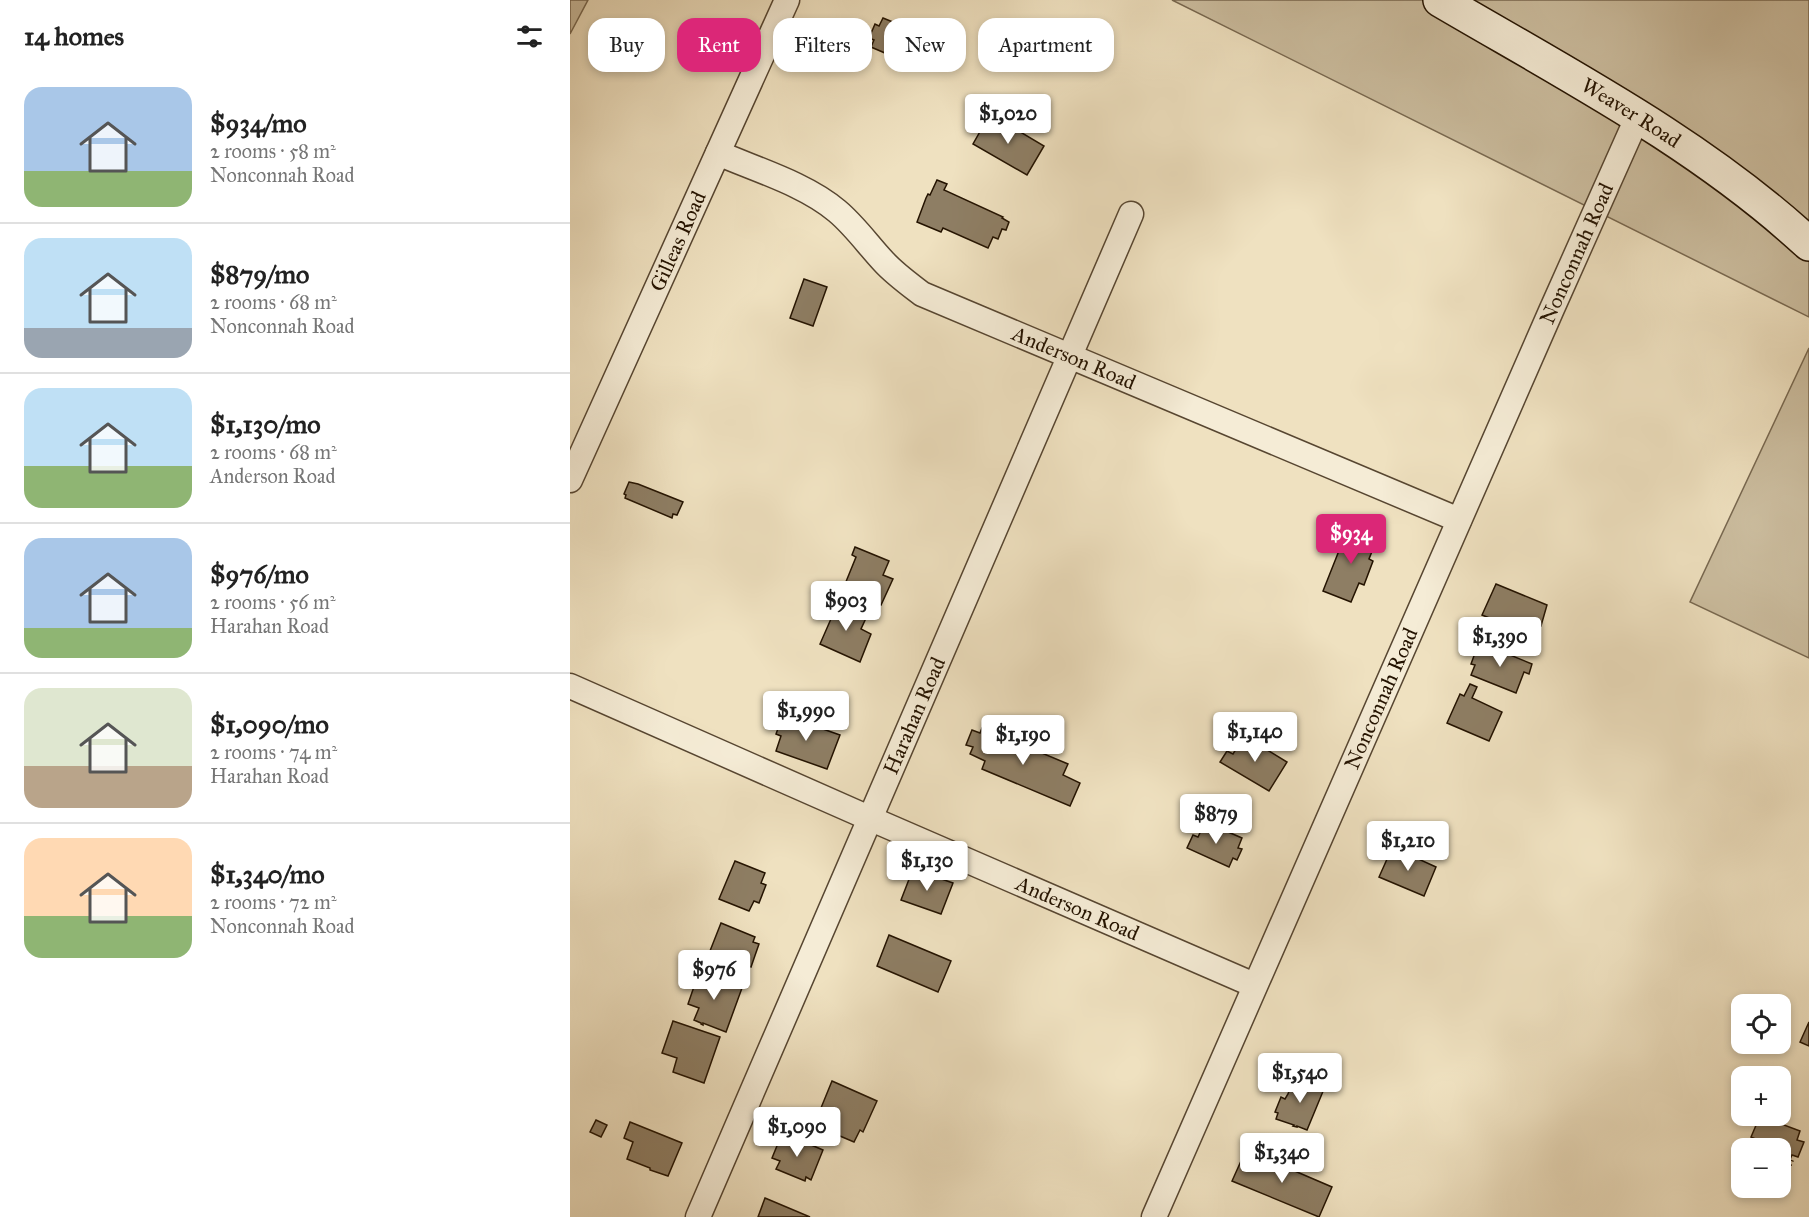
<!DOCTYPE html>
<html lang="en">
<head>
<meta charset="utf-8">
<style>
	body { margin:0; font-family:"IM FELL Great Primer",serif; background:#f6f6f6; color:#222; height:100vh; display:flex; flex-direction:column; font-size:22px; white-space:nowrap }
	* { box-sizing:border-box; margin:0 }
	p { font-size:20px; color:#767676 }
	.icon { flex:none; width:33px; height:33px; fill:none; stroke:currentColor; stroke-width:2; stroke-linecap:round; stroke-linejoin:round }
	.map { position:relative; flex:1; overflow:hidden }
	.drawer { display:flex; flex-direction:column; background:#fff; width:570px }
	.drawer>* { flex:none }
	.hud { position:absolute; left:18px; top:18px; width:570px; height:54px; display:flex; gap:12px }
	.tools { position:absolute; left:1161px; top:994px; display:grid; gap:12px }
	.tools a { display:grid; place-items:center; width:60px; height:60px; border-radius:12px; background:#fff; box-shadow:0 3px 9px #0003; font-size:30px }
	.price { position:absolute; translate:-50% -51px; padding:0 14px; border-radius:6px; background:#fff; color:#222; font-size:20px; line-height:39px; filter:drop-shadow(0 2px 3px #0008) }
	.price::after { content:''; position:absolute; left:50%; top:36px; width:18px; height:14px; margin-left:-9px; background:inherit; clip-path:polygon(0 0,100% 0,50% 100%) }
	.price.current { background:#db2777; color:#fff }
	ul { padding:0; list-style:none }
	li { display:flex; align-items:center; gap:18px; height:150px; padding:0 24px }
	li+li { border-top:2px solid #e0e0e0 }
	li span { display:grid; place-items:center; flex:none; width:168px; height:120px; border-radius:18px; color:#555 }
	li>.icon { margin-inline-start:auto }
	span .icon { width:72px; height:72px; fill:#fffc; stroke-width:1 }
	li b { font-size:26px }
	h2 { display:flex; justify-content:space-between; align-items:center; height:72px; padding:0 24px; font-size:26px }
	.chip { padding:0 21px; border-radius:18px; background:#fff; box-shadow:0 3px 9px #0003; font-size:21px; line-height:54px }
	.chip.current { background:#db2777; color:#fff }
	main { display:flex; flex:1; min-height:0 }
	.map>svg:first-child { display:block }
	.green { fill:#ccbea0; stroke:#786850; stroke-width:1.5 }
	.building { fill:#8e7e64; stroke:#241301; stroke-width:1.5 }
	.lines { fill:none; stroke-linecap:round; stroke-linejoin:round }
	.street-casing { stroke:#574631; stroke-width:27 }
	.secondary-casing { stroke:#241301; stroke-width:36 }
	.path { stroke:#241301; stroke-width:4; stroke-dasharray:1.5 3; stroke-linecap:butt }
	.street { stroke:#f5ecd6; stroke-width:24 }
	.secondary { stroke:#f5ecd6; stroke-width:33 }
	.labels { text-anchor:middle; dominant-baseline:central; stroke-width:5; stroke-linejoin:round; paint-order:stroke }
	.street-label { font-size:21px; fill:#241301; stroke:#f5ecd6 }
</style>
</head>
<body>
<main>
<section class="drawer">
<h2>14 homes<svg class="icon" aria-label="filters" viewBox="0 0 24 24"><path d="M4 7h16M4 17h16"/><circle cx="9" cy="7" r="2"/><circle cx="15" cy="17" r="2"/></svg></h2>
<ul>
<li><span style="background:linear-gradient(#a9c7e8 70%,#8fb573 0)"><svg class="icon" aria-label="home" viewBox="0 0 24 24"><path d="M3 11l9-7 9 7M6 9v11h12V9"/></svg></span><div><b>$934/mo</b><p>2 rooms · 58 m²</p><p>Nonconnah Road</p></div></li>
<li><span style="background:linear-gradient(#bfe0f5 75%,#9aa5b1 0)"><svg class="icon" aria-label="home" viewBox="0 0 24 24"><path d="M3 11l9-7 9 7M6 9v11h12V9"/></svg></span><div><b>$879/mo</b><p>2 rooms · 68 m²</p><p>Nonconnah Road</p></div></li>
<li><span style="background:linear-gradient(#bfe0f5 65%,#8fb573 0)"><svg class="icon" aria-label="home" viewBox="0 0 24 24"><path d="M3 11l9-7 9 7M6 9v11h12V9"/></svg></span><div><b>$1,130/mo</b><p>2 rooms · 68 m²</p><p>Anderson Road</p></div></li>
<li><span style="background:linear-gradient(#a9c7e8 75%,#8fb573 0)"><svg class="icon" aria-label="home" viewBox="0 0 24 24"><path d="M3 11l9-7 9 7M6 9v11h12V9"/></svg></span><div><b>$976/mo</b><p>2 rooms · 56 m²</p><p>Harahan Road</p></div></li>
<li><span style="background:linear-gradient(#dfe7d0 65%,#b9a48a 0)"><svg class="icon" aria-label="home" viewBox="0 0 24 24"><path d="M3 11l9-7 9 7M6 9v11h12V9"/></svg></span><div><b>$1,090/mo</b><p>2 rooms · 74 m²</p><p>Harahan Road</p></div></li>
<li><span style="background:linear-gradient(#ffd9b3 65%,#8fb573 0)"><svg class="icon" aria-label="home" viewBox="0 0 24 24"><path d="M3 11l9-7 9 7M6 9v11h12V9"/></svg></span><div><b>$1,340/mo</b><p>2 rooms · 72 m²</p><p>Nonconnah Road</p></div></li>
</ul>
</section>
<div class="map">
<svg width="1239" height="1217" viewBox="0 0 1239 1217">
	<rect width="100%" height="100%" fill="#efe1c0"/>
	<filter id="stains"><feTurbulence type="fractalNoise" baseFrequency=".00333" numOctaves="4"/><feColorMatrix values="0 0 0 0 .2 0 0 0 0 .09 0 0 0 0 .02 0 0 0 .5 -.17"/></filter>
	<radialGradient id="worn" r=".72"><stop offset=".6" stop-color="#630" stop-opacity="0"/><stop offset="1" stop-color="#630" stop-opacity=".3"/></radialGradient>
	<!-- green -->
	<g class="green">
		<polygon points="0,0 18,0 0,34"/>
		<polygon points="602,0 1239,0 1239,317"/>
		<polygon points="1239,348 1239,658 1120,602"/>
	</g>
	<!-- building -->
	<g class="building">
		<polygon points="313,18 362,38 358,47 354,45 345,66 301,47 304,40 299,38 305,24 309,26"/>
		<polygon points="420,114 474,146 457,175 403,144"/>
		<polygon points="367,180 377,184 374,190 433,217 432,218 439,222 436,230 432,229 428,239 423,237 418,248 373,228 371,232 347,222 356,198 358,194 360,195"/>
		<polygon points="234,279 257,287 243,326 220,318"/>
		<polygon points="59,482 68,484 113,502 107,515 103,514 102,518 55,498 56,495 54,494"/>
		<polygon points="778,528 807,539 799,559 803,561 794,585 789,583 781,602 753,591"/>
		<polygon points="285,547 319,561 313,575 323,579 311,605 273,589 286,557 282,555"/>
		<polygon points="926,584 977,605 971,626 969,625 964,636 912,615"/>
		<polygon points="262,601 297,616 291,629 301,634 290,662 250,644 264,612 258,610"/>
		<polygon points="914,644 923,647 923,648 962,664 959,674 954,672 946,693 901,675 905,665 901,664 905,653 909,655"/>
		<polygon points="900,684 907,687 902,698 932,712 919,741 877,723 890,694 894,696"/>
		<polygon points="213,715 270,735 257,769 206,751 211,736 206,734"/>
		<polygon points="412,728 498,764 493,775 510,783 500,806 412,769 415,761 400,754 403,747 396,745 402,730 410,733"/>
		<polygon points="674,736 717,762 699,791 650,762 657,751 663,754"/>
		<polygon points="635,822 672,838 668,848 672,849 667,860 663,858 659,867 617,848 623,835 628,837"/>
		<polygon points="822,848 836,854 837,851 847,856 846,858 866,867 854,896 809,877"/>
		<polygon points="165,861 195,873 191,883 196,885 189,903 184,901 179,911 149,899"/>
		<polygon points="343,869 383,883 371,914 331,900"/>
		<polygon points="151,923 185,937 183,942 189,944 181,967 174,964 172,969 138,956"/>
		<polygon points="319,935 381,961 368,992 307,966"/>
		<polygon points="129,972 172,988 156,1032 133,1023 133,1025 131,1024 131,1023 124,1020 129,1008 118,1004"/>
		<polygon points="103,1021 150,1037 134,1083 103,1072 107,1058 92,1053"/>
		<polygon points="1239,1022 1239,1046 1230,1042"/>
		<polygon points="725,1076 754,1089 737,1130 727,1126 727,1127 723,1126 724,1125 706,1119 708,1113 705,1112 711,1097 715,1099 718,1094"/>
		<polygon points="262,1081 307,1101 293,1132 290,1130 284,1142 244,1125"/>
		<polygon points="1190,1116 1230,1131 1227,1140 1234,1142 1228,1157 1222,1155 1218,1164 1210,1161 1210,1149 1192,1149 1194,1143 1181,1137"/>
		<polygon points="26,1120 37,1125 31,1137 20,1132"/>
		<polygon points="60,1122 112,1143 98,1176 80,1170 80,1168 57,1159 63,1142 54,1138"/>
		<polygon points="220,1136 253,1150 241,1180 236,1177 235,1181 206,1169 210,1161 202,1158 209,1141 216,1143"/>
		<polygon points="676,1150 762,1187 749,1217 662,1181"/>
		<polygon points="195,1198 240,1217 188,1217"/>
	</g>
	<g class="lines">
		<defs>
			<g id="street">
				<path id="s1" d="M148,153c39,17 87,31 119,58 18,15 31,34 47,51 11,12 25,22 38,32l537,226"/>
				<path id="s2" d="M0,480l217,-480"/>
				<path id="s3" d="M0,686l299,132 385,167"/>
				<path id="s4" d="M128,1217l433,-1003"/>
				<path id="s5" d="M584,1217l397,-906 87,-195"/>
			</g>
			<g id="secondary">
				<path id="s6" d="M870,0c126,74 261,144 369,244"/>
			</g>
		</defs>
		<!-- street casing -->
		<use href="#street" class="street-casing"/>
		<!-- secondary casing -->
		<use href="#secondary" class="secondary-casing"/>
		<!-- path -->
		<polyline class="path" points="1211,1186 1222,1160"/>
		<!-- street -->
		<use href="#street" class="street"/>
		<!-- secondary -->
		<use href="#secondary" class="secondary"/>
	</g>
	<g class="labels">
		<!-- street labels -->
		<g class="street-label">
			<text stroke="none"><textPath href="#s6" startOffset="222">Weaver Road</textPath></text>
			<text stroke="none"><textPath href="#s2" startOffset="262">Gilleas Road</textPath></text>
			<text stroke="none"><textPath href="#s5" startOffset="1052">Nonconnah Road</textPath></text>
			<text stroke="none"><textPath href="#s1" startOffset="417">Anderson Road</textPath></text>
			<text stroke="none"><textPath href="#s5" startOffset="566">Nonconnah Road</textPath></text>
			<text stroke="none"><textPath href="#s4" startOffset="546">Harahan Road</textPath></text>
			<text stroke="none"><textPath href="#s3" startOffset="554">Anderson Road</textPath></text>
		</g>
	</g>
	<rect width="100%" height="100%" filter="url(#stains)"/>
	<rect width="100%" height="100%" fill="url(#worn)"/>
</svg>
<div class="tools">
<a><svg class="icon" aria-label="locate" viewBox="0 0 24 24"><circle cx="12" cy="12" r="6"/><path d="M12 2v4M12 18v4M2 12h4M18 12h4"/></svg></a>
<a>+</a>
<a>−</a>
</div>
<b class="price" style="left:438px;top:145px">$1,020</b>
<b class="price current" style="left:781px;top:565px">$934</b>
<b class="price" style="left:276px;top:632px">$903</b>
<b class="price" style="left:930px;top:668px">$1,390</b>
<b class="price" style="left:236px;top:742px">$1,990</b>
<b class="price" style="left:685px;top:763px">$1,140</b>
<b class="price" style="left:453px;top:766px">$1,190</b>
<b class="price" style="left:646px;top:845px">$879</b>
<b class="price" style="left:838px;top:872px">$1,210</b>
<b class="price" style="left:357px;top:892px">$1,130</b>
<b class="price" style="left:144px;top:1001px">$976</b>
<b class="price" style="left:730px;top:1104px">$1,540</b>
<b class="price" style="left:227px;top:1158px">$1,090</b>
<b class="price" style="left:712px;top:1184px">$1,340</b>
<div class="hud">
<a class="chip">Buy</a>
<a class="chip current">Rent</a>
<a class="chip">Filters</a>
<a class="chip">New</a>
<a class="chip">Apartment</a>
</div>
</div>
</main>
</body>
</html>
